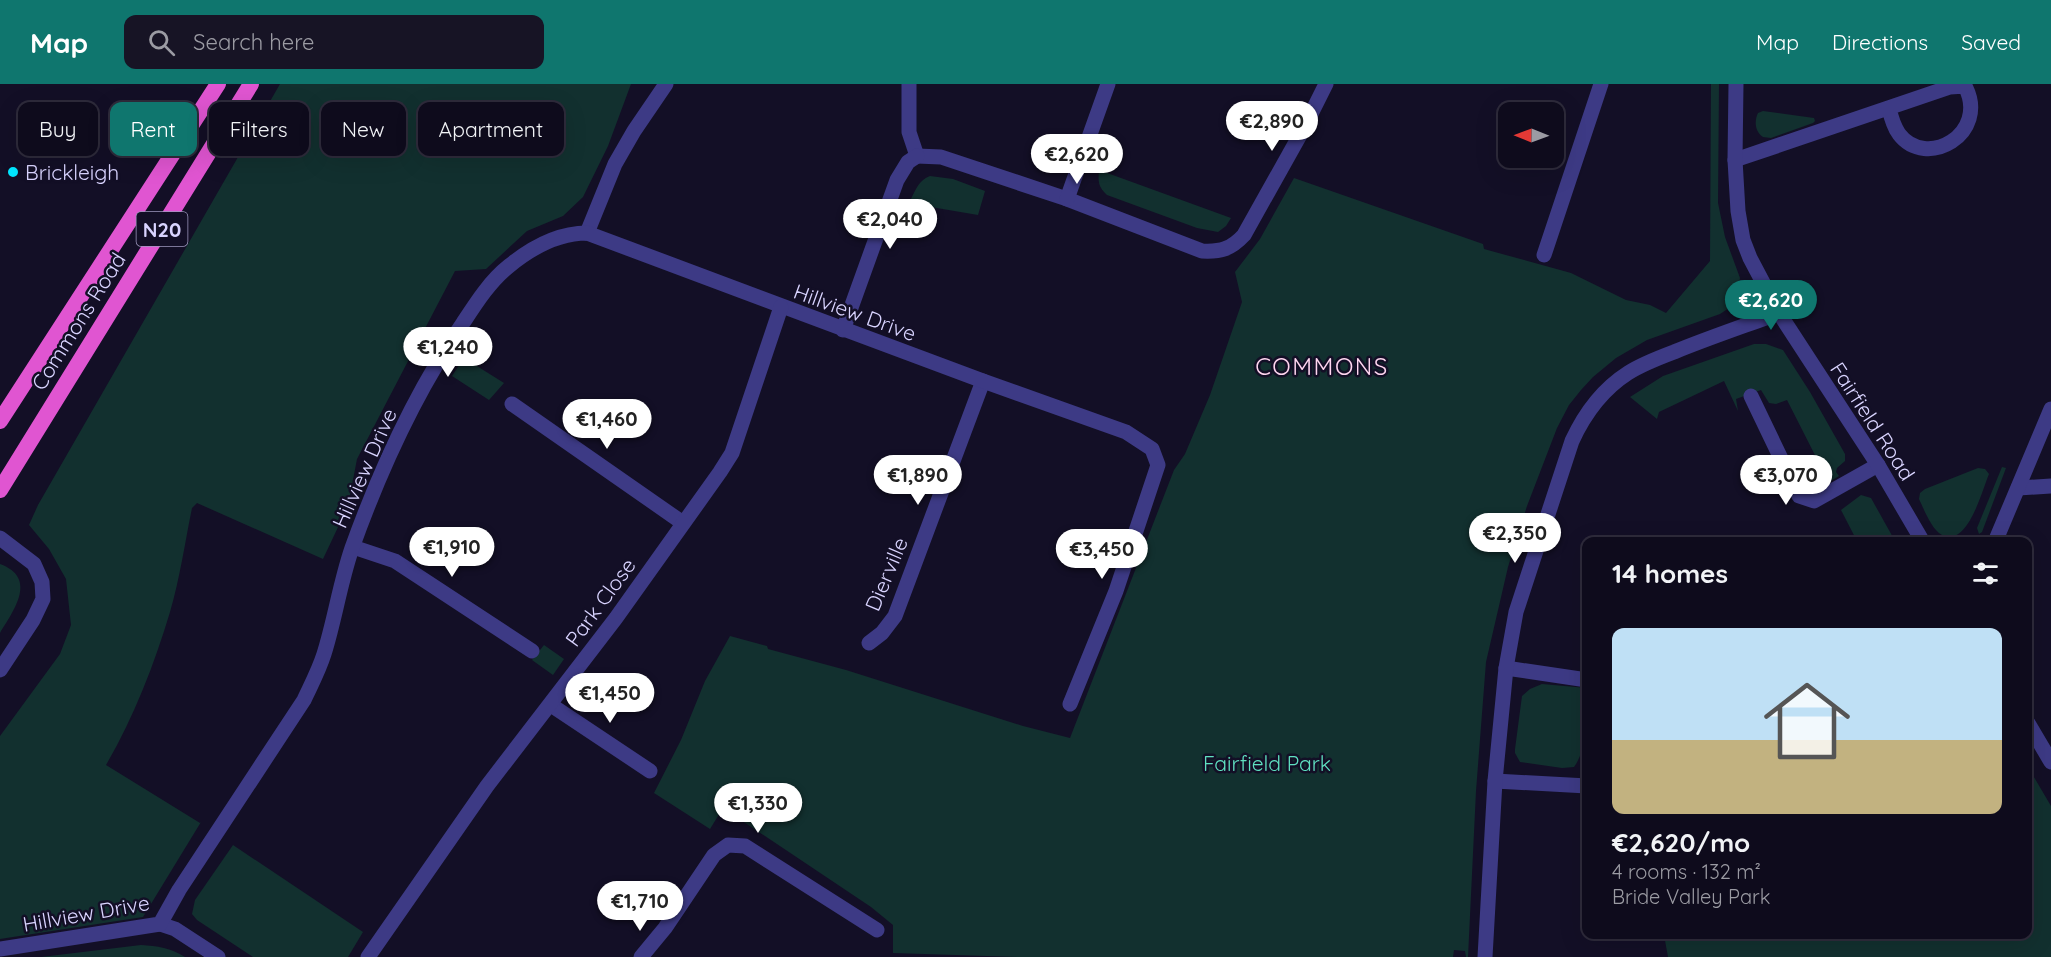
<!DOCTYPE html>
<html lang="en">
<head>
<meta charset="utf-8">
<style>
	body { margin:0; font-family:Quicksand,sans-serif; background:#171425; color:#f1f3f6; height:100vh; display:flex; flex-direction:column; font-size:22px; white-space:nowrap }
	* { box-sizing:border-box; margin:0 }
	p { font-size:20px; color:#9b9ba3 }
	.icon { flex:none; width:33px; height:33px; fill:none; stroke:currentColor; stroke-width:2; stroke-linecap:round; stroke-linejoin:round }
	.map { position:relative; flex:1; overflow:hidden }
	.sheet { position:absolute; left:1582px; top:453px; width:450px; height:402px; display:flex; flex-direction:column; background:#0e0b1c; border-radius:12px; box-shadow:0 6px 24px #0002,0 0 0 2px #2e2b3b }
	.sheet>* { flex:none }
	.hud { position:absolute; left:18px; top:18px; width:570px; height:54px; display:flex; gap:12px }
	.needle { width:39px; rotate:271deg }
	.controls { position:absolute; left:1498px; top:18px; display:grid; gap:12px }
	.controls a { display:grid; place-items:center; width:66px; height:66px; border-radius:12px; background:#0e0b1c; box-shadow:0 6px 24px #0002,0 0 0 2px #2e2b3b; font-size:30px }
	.price { position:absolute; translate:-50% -51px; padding:0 14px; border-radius:21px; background:#fff; color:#222; font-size:20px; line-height:39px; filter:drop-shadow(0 2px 3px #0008) }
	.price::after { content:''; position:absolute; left:50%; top:36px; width:18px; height:14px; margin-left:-9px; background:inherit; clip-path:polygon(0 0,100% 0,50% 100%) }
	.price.active { background:#0f766e; color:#fff }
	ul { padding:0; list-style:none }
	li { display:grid; align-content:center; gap:12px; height:318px; padding:0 30px }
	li+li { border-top:2px solid #2e2b3b }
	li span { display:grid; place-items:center; height:186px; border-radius:12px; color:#555 }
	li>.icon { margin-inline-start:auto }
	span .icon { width:108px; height:108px; fill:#fffc; stroke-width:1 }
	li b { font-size:26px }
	h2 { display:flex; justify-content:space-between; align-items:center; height:72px; padding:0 30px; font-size:26px }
	.chip { padding:0 21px; border-radius:12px; background:#0e0b1c; box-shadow:0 6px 24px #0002,0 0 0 2px #2e2b3b; font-size:21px; line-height:54px }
	.chip.active { background:#0f766e; color:#fff }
	header { display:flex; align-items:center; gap:36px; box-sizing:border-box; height:84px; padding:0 30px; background:#0f766e; color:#fff }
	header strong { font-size:28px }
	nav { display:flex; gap:33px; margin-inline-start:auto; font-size:21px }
	.search { width:420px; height:54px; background:#171425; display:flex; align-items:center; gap:15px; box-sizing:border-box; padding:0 21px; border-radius:12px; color:#9b9ba3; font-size:22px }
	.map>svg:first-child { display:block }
	.green { fill:#12302f }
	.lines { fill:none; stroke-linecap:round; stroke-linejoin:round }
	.minor { stroke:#3d3a85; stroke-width:15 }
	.tertiary { stroke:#3d3a85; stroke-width:15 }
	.trunk { stroke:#e055d1; stroke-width:16 }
	.poi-dot { fill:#00e5ff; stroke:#130f26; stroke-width:2 }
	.labels { text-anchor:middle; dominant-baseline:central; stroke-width:5; stroke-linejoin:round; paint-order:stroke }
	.shield { fill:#130f26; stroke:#9e99be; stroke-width:1.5 }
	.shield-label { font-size:20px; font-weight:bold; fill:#d9d4ff }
	.poi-label { font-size:21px; fill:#d9d4ff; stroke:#130f26; text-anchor:start }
	.street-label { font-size:21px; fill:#d9d4ff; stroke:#130f26 }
	.park-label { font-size:21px; fill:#5fe0c0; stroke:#130f26 }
	.quarter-label { font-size:24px; letter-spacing:1.5px; fill:#ffd6f0; stroke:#130f26 }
</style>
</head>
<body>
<header>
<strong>Map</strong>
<div class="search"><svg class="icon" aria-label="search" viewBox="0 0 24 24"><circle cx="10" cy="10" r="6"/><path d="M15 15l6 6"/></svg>Search here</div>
<nav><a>Map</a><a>Directions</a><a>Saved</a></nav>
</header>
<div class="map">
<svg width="2051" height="873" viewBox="0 0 2051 873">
	<rect width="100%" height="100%" fill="#130f26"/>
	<!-- green -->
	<g class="green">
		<path d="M280,0h351l-23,62 -25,51 -20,19 -36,15 -41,38 -31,2 -98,188 -9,47 -25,53 -126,-56 -5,5c-7,34 -12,70 -22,104 -16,53 -36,105 -64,153l94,58 1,-1 -58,95 -143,22v-203l60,-82 11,-29 -5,-46 -17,-30 -20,-24 9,-20z"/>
		<polygon points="1711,0 1719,0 1718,119 1725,153 1740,194 1736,214 1729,224 1720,230 1647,256 1616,274 1593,293 1581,306 1569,321 1557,344 1527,422 1508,483 1486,578 1476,707 1468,873 1466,873 1465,867 1454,866 1453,873 1017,873 893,869 893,841 871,823 723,724 710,745 654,709 681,656 705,597 730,552 767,562 768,565 846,586 1023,642 1070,654 1174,386 1185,370 1210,311 1242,218 1235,188 1260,155 1294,94 1483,160 1484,165 1571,189 1626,216 1650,221 1666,229 1710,177"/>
		<path d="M1763,27l51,7 1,3 -2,2 -42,15 -8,-1c-8,-5 -9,-16 -5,-24z"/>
		<path d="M1099,86l132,48 -5,8 -8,6 -21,-4 -90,-33c-9,-8 -9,-14 -8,-25z"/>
		<path d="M930,92l23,3 32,12 -7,24 -47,-8 -20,-8c5,-10 8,-19 19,-23z"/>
		<polygon points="1754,260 1766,260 1783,266 1810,308 1845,370 1845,377 1837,384 1836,388 1839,392 1819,404 1803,402 1803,392 1820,381 1787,316 1776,320 1769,319 1761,306 1736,315 1738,327 1724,297 1659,328 1657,335 1630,313 1663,292"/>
		<polygon points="464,274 504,299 489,316 452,292"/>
		<polygon points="2002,383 2006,384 1982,448 1979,450 1977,444"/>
		<path d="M1978,384l7,1 4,5c-7,16 -21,74 -47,61 -11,-6 -18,-26 -23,-36l1,-6 5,-4z"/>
		<polygon points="1861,411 1871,414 1895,457 1857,457 1841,426"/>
		<path d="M0,480c38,14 14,46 0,69z"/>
		<polygon points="544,561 564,575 553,591 532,576"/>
		<path d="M1542,600l45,4c0,22 1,61 -13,79l-12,1 -42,-6 -5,-9v-4l7,-53 8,-7z"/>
		<polygon points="2028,683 2051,722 2051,873 1668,873 1664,851 2028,850"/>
		<polygon points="233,761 363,848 348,873 253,873 197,836 192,830 195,816"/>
		<path d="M141,861c16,1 30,3 44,12h-144z"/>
	</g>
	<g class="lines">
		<!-- minor -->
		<g class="minor">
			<polyline points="909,0 909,48 917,72"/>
			<path d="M917,72l24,1 126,42 135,52c19,1 29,-2 42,-16l61,-109 21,-42"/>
			<path d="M1735,76l215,-73 15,-1c25,48 -39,84 -66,48 -5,-7 -8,-17 -10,-26"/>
			<polyline points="1067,115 1108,0"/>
			<polyline points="587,149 615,80 634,47 666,0"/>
			<polyline points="1544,171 1601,0"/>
			<polyline points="843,246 897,96 908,78 917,72"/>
			<polyline points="1751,312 1799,412 1814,417 1878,381"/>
			<polyline points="512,320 683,439"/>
			<polyline points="2018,404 2051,402"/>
			<polyline points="0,454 34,480 42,498 43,515 33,536 0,586"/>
			<polyline points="353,463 395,477 532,567"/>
			<polyline points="869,559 882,549 895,532 983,297"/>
			<polyline points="1506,584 1587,596"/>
			<polyline points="551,621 650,687"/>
			<polyline points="1495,697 1587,702"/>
			<polyline points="160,840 175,845 218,873"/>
			<path d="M0,865l160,-25 19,-34 125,-190c7,-15 15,-30 20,-46 11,-35 16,-71 28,-106 28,-78 64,-157 111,-225 13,-20 27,-42 46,-57 22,-18 48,-33 78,-33l396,148 143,51 26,17 6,16 -42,126 -46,113"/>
			<polyline points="368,873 487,702 616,534 720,388 732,369 781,223"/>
			<polyline points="641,873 665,844 714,771 728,761 745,762 877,846"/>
			<path d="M1485,873l10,-176 11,-113 10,-56 56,-171c12,-26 31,-52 56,-68 14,-9 30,-15 46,-21 34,-14 70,-26 105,-39"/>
		</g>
		<!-- tertiary -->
		<g class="tertiary">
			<polyline points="1736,0 1735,76 1738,127 1743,156 1750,174 1779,229 1878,381 1923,458"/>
			<polyline points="1995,458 2051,325"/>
			<polyline points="2028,639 2051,678"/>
		</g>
		<!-- trunk -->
		<g class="trunk">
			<polyline points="0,337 218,0"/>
			<polyline points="0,406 251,0"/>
		</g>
	</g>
	<!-- markers -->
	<circle class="poi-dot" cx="13" cy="88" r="6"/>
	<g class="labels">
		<!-- shield labels -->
		<rect class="shield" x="136.5" y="128" width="51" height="34" rx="4.5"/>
		<g class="shield-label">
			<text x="162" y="145">N20</text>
		</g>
		<!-- poi labels -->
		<g class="poi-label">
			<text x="25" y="88">Brickleigh</text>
		</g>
		<!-- street labels -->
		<g class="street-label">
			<text transform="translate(855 228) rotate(20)">Hillview Drive</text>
			<text transform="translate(78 237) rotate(-58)">Commons Road</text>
			<text transform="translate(1873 337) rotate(57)">Fairfield Road</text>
			<text transform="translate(364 384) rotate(-66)">Hillview Drive</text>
			<text transform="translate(886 490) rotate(-67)">Dierville</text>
			<text transform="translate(600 518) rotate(-54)">Park Close</text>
			<text transform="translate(86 829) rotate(-10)">Hillview Drive</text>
		</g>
		<!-- park labels -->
		<g class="park-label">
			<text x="1267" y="679">Fairfield Park</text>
		</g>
		<!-- quarter labels -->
		<g class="quarter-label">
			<text x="1322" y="282">COMMONS</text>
		</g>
	</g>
</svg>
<div class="controls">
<a><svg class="needle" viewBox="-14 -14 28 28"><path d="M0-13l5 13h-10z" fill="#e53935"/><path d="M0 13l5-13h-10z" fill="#9b9ba3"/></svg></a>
</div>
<b class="price" style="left:1272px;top:68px">€2,890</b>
<b class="price" style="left:1077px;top:101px">€2,620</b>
<b class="price" style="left:890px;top:166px">€2,040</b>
<b class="price active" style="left:1771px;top:247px">€2,620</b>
<b class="price" style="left:448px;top:294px">€1,240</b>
<b class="price" style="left:607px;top:366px">€1,460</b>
<b class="price" style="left:918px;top:422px">€1,890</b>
<b class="price" style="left:1786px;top:422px">€3,070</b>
<b class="price" style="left:1515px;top:480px">€2,350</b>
<b class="price" style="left:452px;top:494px">€1,910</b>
<b class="price" style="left:1102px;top:496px">€3,450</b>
<b class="price" style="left:610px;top:640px">€1,450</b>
<b class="price" style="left:758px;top:750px">€1,330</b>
<b class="price" style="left:640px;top:848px">€1,710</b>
<div class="hud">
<a class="chip">Buy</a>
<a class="chip active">Rent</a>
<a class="chip">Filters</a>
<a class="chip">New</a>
<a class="chip">Apartment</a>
</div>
<section class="sheet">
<h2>14 homes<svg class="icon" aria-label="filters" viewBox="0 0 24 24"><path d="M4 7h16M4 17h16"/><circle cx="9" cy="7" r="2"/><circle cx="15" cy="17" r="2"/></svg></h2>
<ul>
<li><span style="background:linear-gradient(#bfe0f5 60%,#c2b280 0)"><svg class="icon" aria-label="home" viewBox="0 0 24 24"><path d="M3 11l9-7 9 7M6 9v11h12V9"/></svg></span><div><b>€2,620/mo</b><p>4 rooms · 132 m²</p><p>Bride Valley Park</p></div></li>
</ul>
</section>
</div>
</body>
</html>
